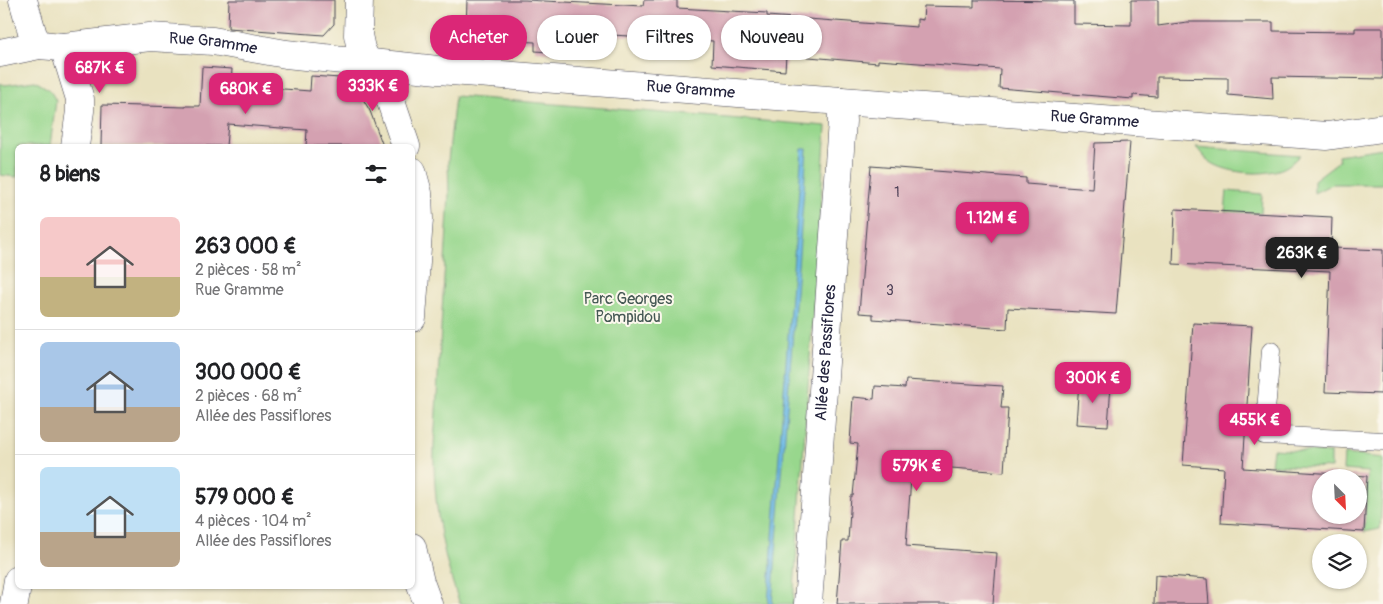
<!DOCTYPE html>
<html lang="fr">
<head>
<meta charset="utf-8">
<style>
	body { margin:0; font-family:Pangolin,sans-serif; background:#f6f6f6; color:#202124; height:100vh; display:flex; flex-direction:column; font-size:19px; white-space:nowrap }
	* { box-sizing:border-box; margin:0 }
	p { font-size:16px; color:#757577 }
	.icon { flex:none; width:28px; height:28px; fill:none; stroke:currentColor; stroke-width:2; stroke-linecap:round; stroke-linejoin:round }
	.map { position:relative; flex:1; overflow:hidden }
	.panel { position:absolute; left:15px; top:144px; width:400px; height:445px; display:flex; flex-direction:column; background:#fff; border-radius:8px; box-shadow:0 1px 4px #0004 }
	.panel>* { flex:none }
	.banner { position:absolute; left:430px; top:15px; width:475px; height:45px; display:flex; gap:10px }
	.needle { width:32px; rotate:156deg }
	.tools { position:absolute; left:1312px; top:469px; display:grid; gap:10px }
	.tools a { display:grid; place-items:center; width:55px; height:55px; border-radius:50%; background:#fff; box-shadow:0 1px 4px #0004; font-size:25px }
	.price { position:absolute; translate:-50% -42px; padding:0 11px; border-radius:10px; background:#db2777; color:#fff; font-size:16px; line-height:32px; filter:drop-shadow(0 1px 2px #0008) }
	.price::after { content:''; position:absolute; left:50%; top:30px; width:15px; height:11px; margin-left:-8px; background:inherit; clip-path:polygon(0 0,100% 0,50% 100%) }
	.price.selected { background:#222; color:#fff }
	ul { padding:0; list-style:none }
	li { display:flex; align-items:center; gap:15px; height:125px; padding:0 25px }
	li+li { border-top:1px solid #e0e0e0 }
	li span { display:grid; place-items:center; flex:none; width:140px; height:100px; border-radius:8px; color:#555 }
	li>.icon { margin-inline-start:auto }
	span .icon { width:60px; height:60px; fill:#fffc; stroke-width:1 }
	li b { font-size:21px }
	h2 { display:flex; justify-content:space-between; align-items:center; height:60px; padding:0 25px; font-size:21px }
	.chip { padding:0 18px; border-radius:22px; background:#fff; box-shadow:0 1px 4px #0004; font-size:18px; line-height:45px }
	.chip.selected { background:#db2777; color:#fff }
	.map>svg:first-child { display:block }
	.green { fill:#98d78d; stroke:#5d7c64 }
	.water { fill:#6cbbe6; stroke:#476e90 }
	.building { fill:#d4a1b1; fill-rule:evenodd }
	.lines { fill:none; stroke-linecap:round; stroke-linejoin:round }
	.lane-casing { stroke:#403f4f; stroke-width:19 }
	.street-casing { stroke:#403f4f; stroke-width:29 }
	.lane { stroke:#fff; stroke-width:18 }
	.street { stroke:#fff; stroke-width:28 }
	.labels { text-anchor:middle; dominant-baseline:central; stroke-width:4; stroke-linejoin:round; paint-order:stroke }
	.number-label { font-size:14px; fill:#4e4258 }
	.street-label { font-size:16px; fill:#22223b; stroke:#fbf7ec }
	.park-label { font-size:16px; fill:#455854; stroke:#fbf7ec }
</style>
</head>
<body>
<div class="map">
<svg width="1383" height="604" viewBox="0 0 1383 604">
	<rect width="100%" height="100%" fill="#fbf7ec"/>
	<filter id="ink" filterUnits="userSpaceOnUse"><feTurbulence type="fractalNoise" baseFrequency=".02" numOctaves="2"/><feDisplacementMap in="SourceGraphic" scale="10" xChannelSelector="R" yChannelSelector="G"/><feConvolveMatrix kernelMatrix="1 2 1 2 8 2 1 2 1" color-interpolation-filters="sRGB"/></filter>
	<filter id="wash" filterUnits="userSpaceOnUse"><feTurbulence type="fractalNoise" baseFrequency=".0096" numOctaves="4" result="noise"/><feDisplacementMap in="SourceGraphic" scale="20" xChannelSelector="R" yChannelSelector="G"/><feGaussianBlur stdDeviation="1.12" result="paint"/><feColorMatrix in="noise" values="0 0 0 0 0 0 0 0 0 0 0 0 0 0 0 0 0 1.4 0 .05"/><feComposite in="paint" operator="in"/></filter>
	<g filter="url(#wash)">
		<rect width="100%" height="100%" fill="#e9e2c0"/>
		<!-- green -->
		<g class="green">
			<polygon points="35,81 50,90 56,101 50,146 18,146 17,177 0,175 0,83 5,85"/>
			<path d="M455,96l371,30 -33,478h-333c-19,-51 -27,-105 -26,-159l15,-250 -1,-34z"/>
			<path d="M1196,147l104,8c-6,6 -13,13 -22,15 -18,6 -53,3 -69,-9 -5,-3 -9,-10 -13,-14z"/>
			<polygon points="1383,148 1383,184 1332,184 1314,193 1314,180 1339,161 1338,155"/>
			<polygon points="1227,191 1262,194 1261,214 1225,212"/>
			<polygon points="1273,449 1331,453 1331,468 1271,465"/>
			<polygon points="1344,454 1383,458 1383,484 1380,529 1364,532 1367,476 1368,472 1343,470"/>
		</g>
		<!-- water -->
		<polygon class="water" points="802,149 807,149 772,604 768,604"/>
		<g id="blocks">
			<!-- building -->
			<g class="building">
				<polygon points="229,0 334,0 334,24 324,35 228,28"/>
				<polygon points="467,0 525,0 643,6 644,0 677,0 677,8 767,13 767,16 917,27 917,19 923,20 924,6 974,7 974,0 1074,1 1074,24 1131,25 1131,0 1158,0 1158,26 1187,22 1273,22 1273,31 1355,32 1355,28 1383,28 1383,79 1272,77 1273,99 1228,95 1228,78 1157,77 1157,97 1133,95 1133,99 999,88 1000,69 878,60 878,63 786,55 785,71 712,65 713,41 578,33 577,54 535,51 535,42 516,41 516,34 466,31"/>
				<polygon points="202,67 232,69 231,85 310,91 311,76 340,78 357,89 370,111 383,146 306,146 307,130 228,124 226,146 101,146 102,105 186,107 186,106 200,106"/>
				<polygon points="1130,142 1116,314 1008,308 1007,329 873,319 873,314 859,313 871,166 1026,178 1026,184 1092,189 1095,143"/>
				<polygon points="1175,209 1332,217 1331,248 1383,250 1383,337 1381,394 1325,392 1330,271 1173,264"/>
				<path d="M1193,323l59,3 -9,142 124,8 -3,56 -143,-9 3,-55 -41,-3zM1321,478h38v37h-38z"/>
				<polygon points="906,380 1003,386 1001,408 1008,408 1004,472 912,465 906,546 997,553 993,604 837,604 842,541 848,541 851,496 853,496 858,444 850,443 853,397 874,399 875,386 905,388"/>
				<polygon points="1079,381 1111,385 1108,426 1076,424"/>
				<polygon points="1155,575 1207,579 1209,604 1154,604"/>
			</g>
		</g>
	</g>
	<g filter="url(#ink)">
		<use href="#blocks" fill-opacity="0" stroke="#403f4f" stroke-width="1"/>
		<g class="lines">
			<defs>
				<polyline id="lane" points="1271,351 1264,435 1383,441"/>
				<g id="street">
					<polyline points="23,0 33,35 39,45"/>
					<polyline points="359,0 358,35 361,49 368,64 387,90 406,146"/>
					<polyline points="64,47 80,99 80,111 75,146"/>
					<path id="s1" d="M0,53l39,-8 25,2 86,-10 63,4 73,13 152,16 403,31 486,35 56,-8"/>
					<polyline points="412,171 418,193 419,219 412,318"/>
					<polyline points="412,547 420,582 428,604"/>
					<polyline points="14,604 18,580"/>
					<path id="s2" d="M808,604l34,-483 -1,-20"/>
				</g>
			</defs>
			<!-- lane casing -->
			<use href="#lane" class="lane-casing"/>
			<!-- street casing -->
			<use href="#street" class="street-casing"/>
			<!-- lane -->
			<use href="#lane" class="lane"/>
			<!-- street -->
			<use href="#street" class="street"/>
		</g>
	</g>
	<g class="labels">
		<!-- number labels -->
		<g class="number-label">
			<text x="897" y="192">1</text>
			<text x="890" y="290">3</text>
		</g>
		<!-- street labels -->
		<g class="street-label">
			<text stroke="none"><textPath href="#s1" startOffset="215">Rue Gramme</textPath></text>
			<text stroke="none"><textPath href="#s1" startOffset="695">Rue Gramme</textPath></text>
			<text stroke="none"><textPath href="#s1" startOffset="1100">Rue Gramme</textPath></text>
			<text stroke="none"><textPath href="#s2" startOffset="252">Allée des Passiflores</textPath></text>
		</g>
		<!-- park labels -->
		<g class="park-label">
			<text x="628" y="299">Parc Georges<tspan x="628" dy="18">Pompidou</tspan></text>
		</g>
	</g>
</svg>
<div class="tools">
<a><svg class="needle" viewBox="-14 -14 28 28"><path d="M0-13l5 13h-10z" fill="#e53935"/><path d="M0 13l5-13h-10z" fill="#757577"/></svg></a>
<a><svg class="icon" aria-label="layers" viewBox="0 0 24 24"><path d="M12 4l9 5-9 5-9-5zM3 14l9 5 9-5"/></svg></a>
</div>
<b class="price" style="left:100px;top:94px">687K €</b>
<b class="price" style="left:373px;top:112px">333K €</b>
<b class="price" style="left:246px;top:115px">680K €</b>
<b class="price" style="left:992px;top:244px">1.12M €</b>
<b class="price selected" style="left:1302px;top:279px">263K €</b>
<b class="price" style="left:1093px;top:404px">300K €</b>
<b class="price" style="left:1255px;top:446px">455K €</b>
<b class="price" style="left:917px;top:492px">579K €</b>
<div class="banner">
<a class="chip selected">Acheter</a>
<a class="chip">Louer</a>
<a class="chip">Filtres</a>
<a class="chip">Nouveau</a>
</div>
<section class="panel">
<h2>8 biens<svg class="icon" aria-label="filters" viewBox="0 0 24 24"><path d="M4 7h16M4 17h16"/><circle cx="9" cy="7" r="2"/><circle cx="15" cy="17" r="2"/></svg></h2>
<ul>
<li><span style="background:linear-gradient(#f6c9c9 60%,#c2b280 0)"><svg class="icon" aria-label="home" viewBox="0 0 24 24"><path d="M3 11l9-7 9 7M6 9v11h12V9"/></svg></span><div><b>263 000 €</b><p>2 pièces · 58 m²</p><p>Rue Gramme</p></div></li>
<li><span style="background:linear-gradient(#a9c7e8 65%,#b9a48a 0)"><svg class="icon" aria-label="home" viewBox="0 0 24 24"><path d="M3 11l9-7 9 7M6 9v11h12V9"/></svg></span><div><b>300 000 €</b><p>2 pièces · 68 m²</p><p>Allée des Passiflores</p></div></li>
<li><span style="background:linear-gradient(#bfe0f5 65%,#b9a48a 0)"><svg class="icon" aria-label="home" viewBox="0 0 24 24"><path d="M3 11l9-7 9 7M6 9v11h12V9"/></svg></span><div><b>579 000 €</b><p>4 pièces · 104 m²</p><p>Allée des Passiflores</p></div></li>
</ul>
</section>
</div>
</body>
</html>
